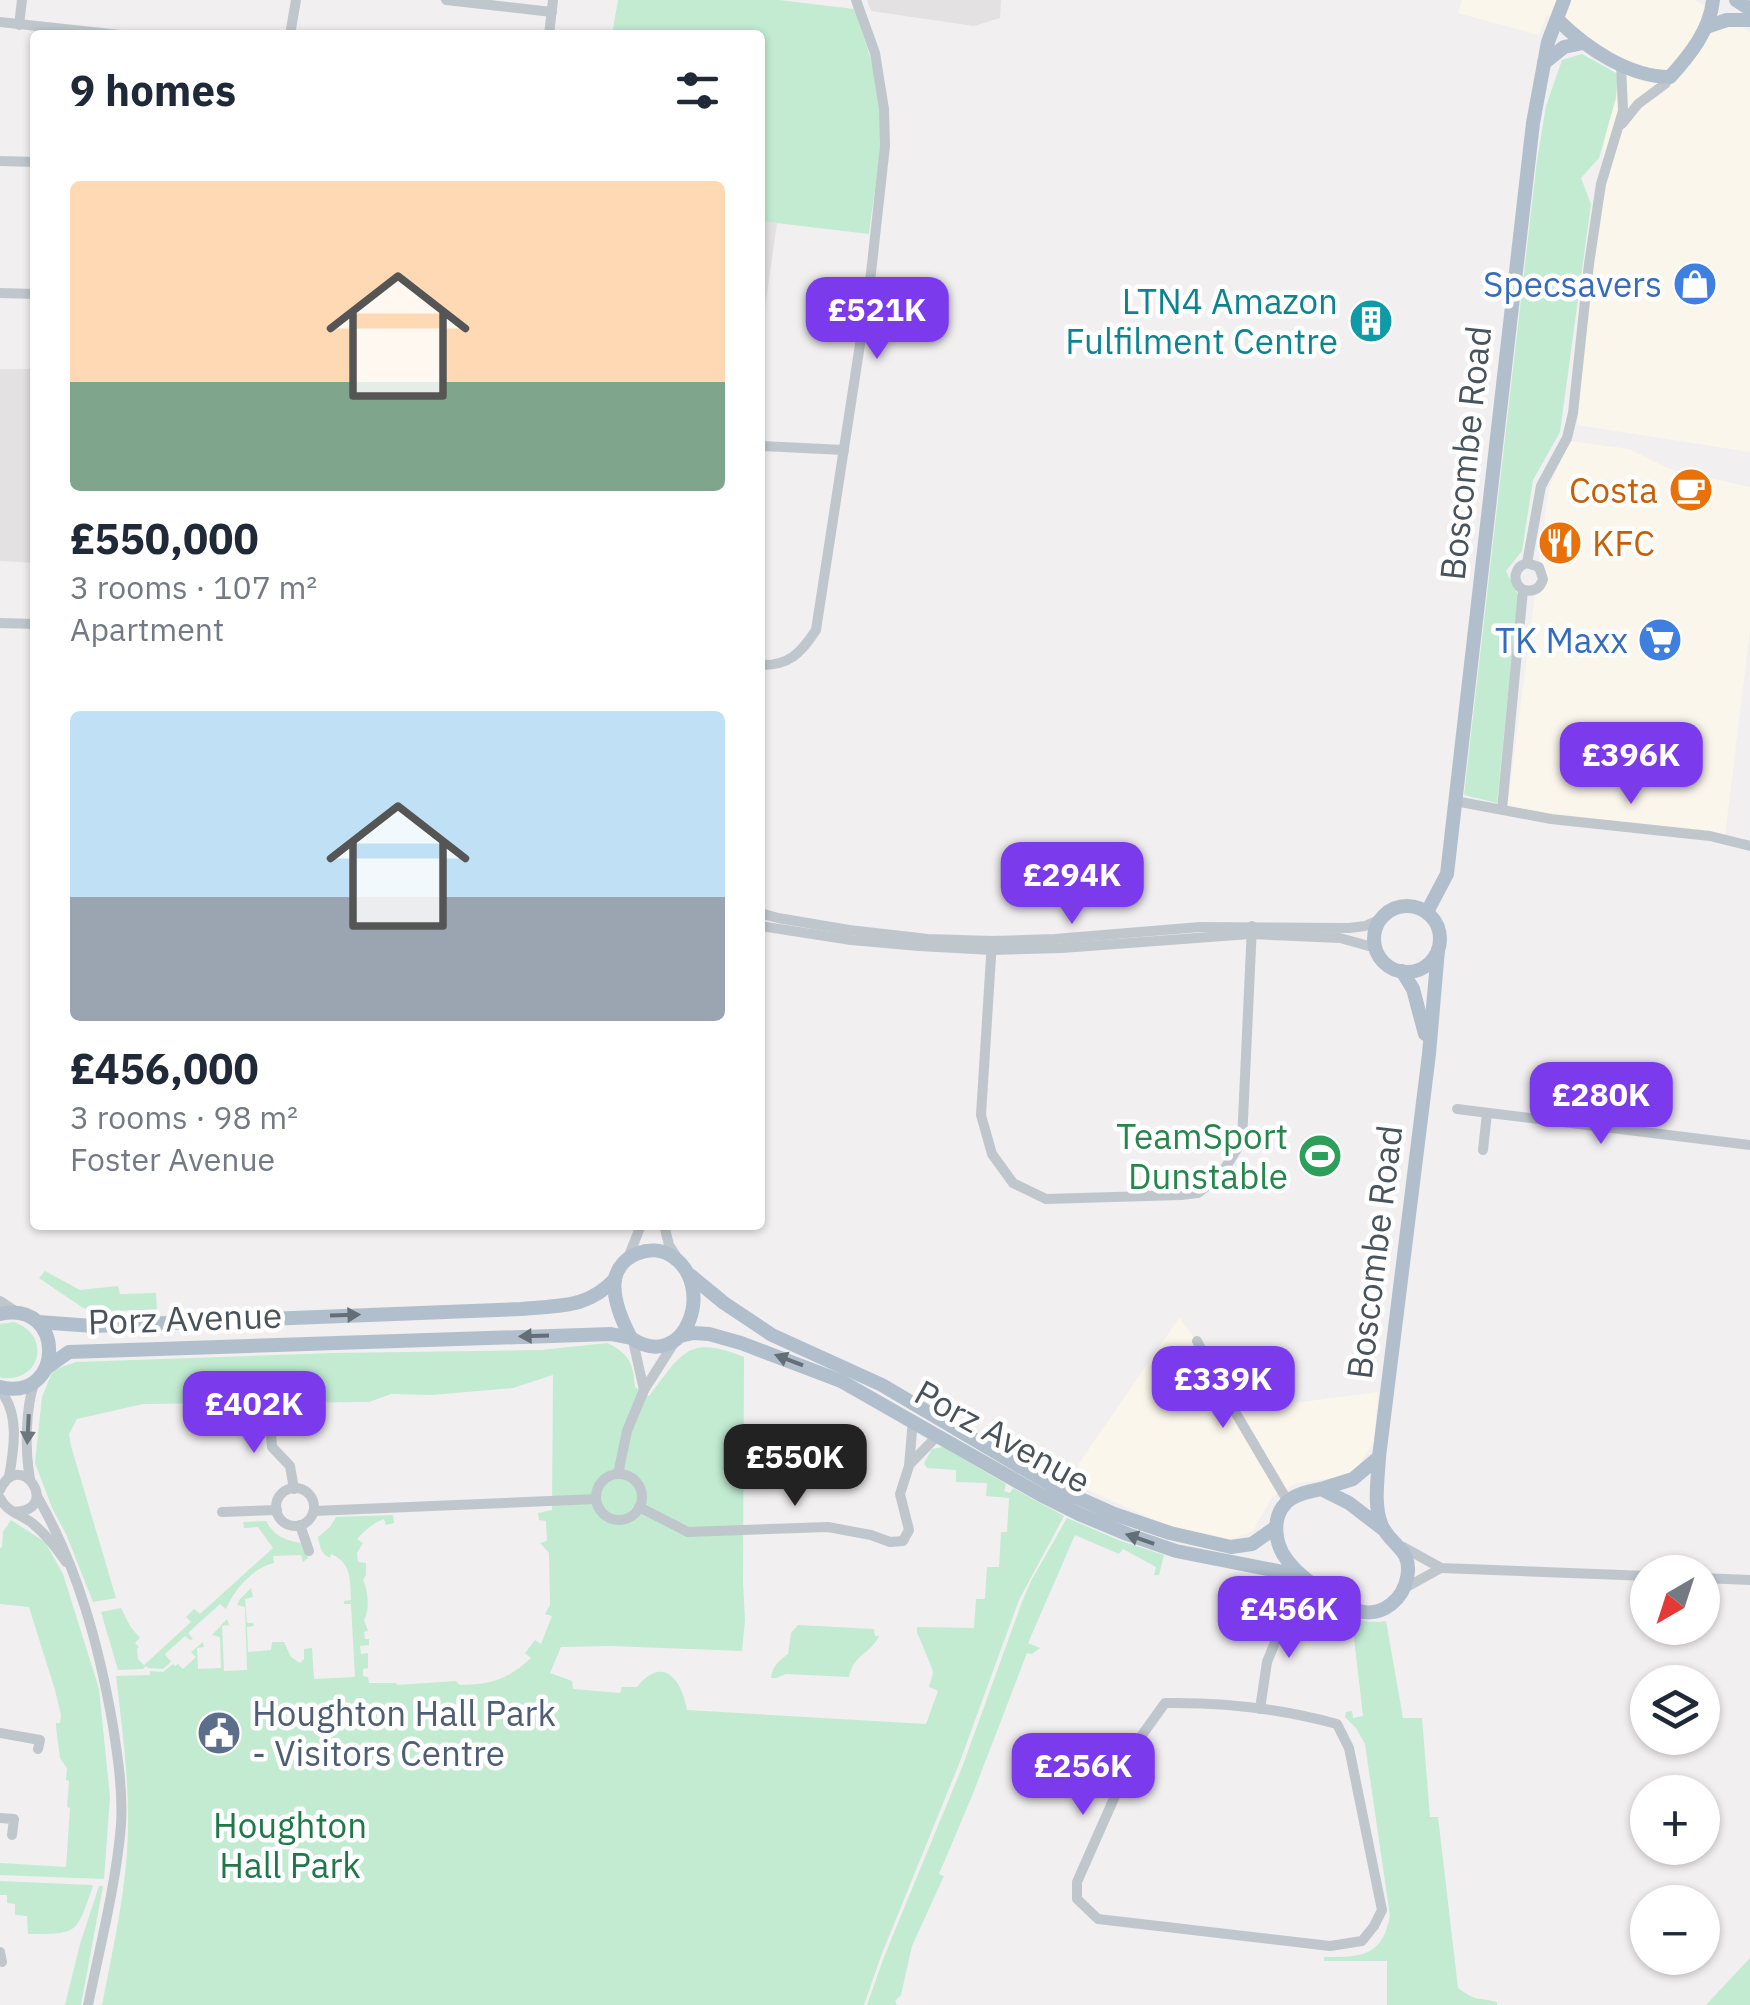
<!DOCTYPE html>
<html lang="en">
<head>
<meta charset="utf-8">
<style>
	body { margin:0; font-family:"IBM Plex Sans",sans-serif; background:#f6f6f7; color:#1f2937; height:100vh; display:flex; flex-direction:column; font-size:38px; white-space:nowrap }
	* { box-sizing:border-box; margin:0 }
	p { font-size:32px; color:#747a83 }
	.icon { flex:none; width:55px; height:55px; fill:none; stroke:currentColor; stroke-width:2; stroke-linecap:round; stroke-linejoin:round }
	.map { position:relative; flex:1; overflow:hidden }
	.drawer { position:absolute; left:30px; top:30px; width:735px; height:1200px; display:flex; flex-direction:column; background:#fff; border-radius:10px; box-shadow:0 2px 8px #0004 }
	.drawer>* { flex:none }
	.needle { width:65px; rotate:219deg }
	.fabs { position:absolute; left:1630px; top:1555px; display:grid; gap:20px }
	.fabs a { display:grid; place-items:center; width:90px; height:90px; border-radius:50%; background:#fff; box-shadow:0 2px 8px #0004; font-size:50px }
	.price { position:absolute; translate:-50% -85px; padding:0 22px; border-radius:20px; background:#7c3aed; color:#fff; font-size:32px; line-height:65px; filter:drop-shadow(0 2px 5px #0008) }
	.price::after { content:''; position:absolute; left:50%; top:60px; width:30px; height:22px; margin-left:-15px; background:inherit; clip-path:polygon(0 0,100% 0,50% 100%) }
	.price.active { background:#222; color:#fff }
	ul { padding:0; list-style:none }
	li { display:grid; align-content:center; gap:20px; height:530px; padding:0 40px }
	li span { display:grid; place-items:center; height:310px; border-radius:10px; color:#555 }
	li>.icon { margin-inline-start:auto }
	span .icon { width:180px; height:180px; fill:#fffc; stroke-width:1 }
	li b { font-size:42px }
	h2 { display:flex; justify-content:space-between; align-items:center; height:120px; padding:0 40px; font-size:42px }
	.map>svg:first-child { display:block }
	.commercial { fill:#fbf6eb }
	.education { fill:#e3e1e1 }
	.green { fill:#c2ebd2 }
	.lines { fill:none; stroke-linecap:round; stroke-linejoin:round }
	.minor { stroke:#bfc7cd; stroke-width:10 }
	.major { stroke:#b1bfcc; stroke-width:14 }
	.oneway { fill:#636e77 }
	.oneway2 { fill:#6c767d }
	.labels { text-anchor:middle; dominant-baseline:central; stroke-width:9; stroke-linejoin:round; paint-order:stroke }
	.shop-label { font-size:35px; fill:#366cbe; stroke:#fff; text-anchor:end }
	.culture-label { font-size:35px; fill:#0d838f; stroke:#fff; text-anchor:end }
	.street-label { font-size:35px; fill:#49535b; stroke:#fff }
	.food-label { font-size:35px; fill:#c56008; stroke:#fff; text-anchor:end }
	.leisure-label { font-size:35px; fill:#27864d; stroke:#fff; text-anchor:end }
	.service-label { font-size:35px; fill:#4e5e75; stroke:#fff; text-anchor:start }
	.park-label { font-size:35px; fill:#1f774a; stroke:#fff }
</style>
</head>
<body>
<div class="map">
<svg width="1750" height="2005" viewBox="0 0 1750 2005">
	<rect width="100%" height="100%" fill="#f2eff0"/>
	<!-- commercial -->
	<g class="commercial">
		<polygon points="1462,0 1694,0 1750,32 1750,452 1577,425 1613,55 1547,15 1539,35 1458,13"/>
		<polygon points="1569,441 1629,449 1669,469 1750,487 1750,630 1725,835 1507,810 1549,487"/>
		<polygon points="1179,1318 1250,1409 1378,1392 1374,1442 1358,1466 1345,1476 1297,1483 1272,1497 1253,1531 1229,1540 1171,1527 1070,1482 1080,1462"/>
	</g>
	<!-- education -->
	<g class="education">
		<polygon points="867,0 1001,0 1000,18 974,26 871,11"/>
		<polygon points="760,221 777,223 760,343"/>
		<polygon points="0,369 35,369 35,563 0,561"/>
	</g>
	<!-- green -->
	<g class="green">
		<path d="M618,0h161l75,9c11,30 21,59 25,91 6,44 -5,90 -10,134l-109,-13v-186h-148z"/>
		<polygon points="1582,54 1618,74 1616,98 1599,158 1581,178 1591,204 1560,432 1533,480 1522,551 1506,571 1518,595 1497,803 1464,795 1537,160 1546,106 1562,60"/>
		<polygon points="45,1271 80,1290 118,1286 120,1294 156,1293 157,1310 95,1311 83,1308 39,1278"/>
		<path d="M14,1322c37,13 28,60 -12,56l-2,-1v-53z"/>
		<path d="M607,1343c23,11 26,20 28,44l14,9c33,-43 39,-62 95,-39l-1,226 2,37 -3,31 -131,-5 -50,1 -11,26 22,8 1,8 47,4 2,-6h15c27,-33 45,-6 50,23l239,14 12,-33 -9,-4c1,-5 4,-11 4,-16 -1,-3 -14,-35 -16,-38v-6l57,1 2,-29h9l2,-32h12l2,-35h6l2,-34 -23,-2 1,-13 -31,-1v-12l-29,-2 -3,-5 8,-14 11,-2 63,37 -2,7 6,2 3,-5 51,28 -45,84 -60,164 -78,192 -17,49h-762c11,-58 25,-116 26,-175 1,-52 -6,-103 -12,-154l34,-1v-4l13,1 10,-8 2,2 3,-2 5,5 13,-12 -5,-5 12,-10 1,5 -7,1 1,21 23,-1 -1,-31 -8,-2 15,-16 2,6 -7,1 2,45 23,-1 -2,-63 -8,-2 3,-6 11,-11 2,9 -8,2 2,24h6l1,3 -7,1 1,25 23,-2 1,-8h12l7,15 9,6 4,-4v-10l8,-1 2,31 41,-2 -4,-73h-7v-3l7,-1c-1,-20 1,-37 -20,-46l-1,4c-9,-4 -10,-11 -12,-21l12,-10 6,-10 57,-2 1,8 -8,2 -2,-6c-11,4 -19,11 -27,20l6,4 -6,10 1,9 8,1v12l-3,5c5,9 7,31 1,40l4,11 -4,1 1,7h4v6l-9,1 1,8 7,-1v15l-5,1v7l5,1 1,6h27l1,2 59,-4 4,4c31,-1 47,-5 71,-27l-6,-5 10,-13 6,4 11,-28 -7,-2 5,-9 -1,-52 -9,-10 7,-2 -1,-20 -7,-1 -1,-7 14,-3 1,-135 -40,13 -81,7 -41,-1 -22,8 -226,2 -66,15 -8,15 2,12 45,152 -23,4 -27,-68 -14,-26 -17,-45 7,-66 11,-27 23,-8 257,-9 208,-3z"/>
		<polygon points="1067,1518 1121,1541 1164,1555 1159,1575 1154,1575 1156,1567 1123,1549 1119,1554 1075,1535 1028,1643 1040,1648 1032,1654 1027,1653 972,1796 939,1874 944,1876 912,1946 901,1995 895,2001 897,2005 867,2005 884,1957 963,1765 1022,1602 1031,1581"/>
		<polygon points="11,1520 45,1542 63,1574 99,1689 110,1797 104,1879 0,1875 0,1863 66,1867 70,1808 67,1807 69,1781 66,1780 67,1768 60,1758 56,1726 56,1723 60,1723 61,1715 55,1690 29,1607 0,1604 0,1548 2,1547 3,1532"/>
		<path d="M266,1521c9,16 20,20 38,22l4,15 -5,4 -2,-7 -28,1 1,7c-22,5 -40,27 -48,46l-6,-5 -32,29 5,6 -3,1 -5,-4 -20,18 6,8 -8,7 -15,-1 -2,-2 -3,3 -25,1 -17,-58 20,-4 9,18 10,12 -5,5 4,4 -2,2 1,10 6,6 47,-43 -5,-5 8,-8 6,5 73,-66 -15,-21 -14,1 -1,-6z"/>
		<path d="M1325,1606c21,8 36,19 61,15l17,97h19l8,99h8l20,171c19,14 19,9 39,14v3h-110v-44h-63v-4c36,0 58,1 66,-41l-25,-172 -9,-16 -11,-11 1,-5 6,-1 1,7 10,-2 -10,-86 -30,-13 -4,6 -6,-2 -3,6 -5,-2 10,-14z"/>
		<path d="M798,1625l76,4 1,7h4c-9,19 -25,17 -30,41l-63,-3 -10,4h-5c1,-12 9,-18 17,-24l3,-21z"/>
		<path d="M0,1881l91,4 2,1c-17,48 -14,48 -65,48l-1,-18 -12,-1v-11l-8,-1v-8h-7z"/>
		<polygon points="99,1886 103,1886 81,2005 65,2005 80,1944"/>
		<polygon points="1750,1958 1750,2005 1706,2005"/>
	</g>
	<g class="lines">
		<!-- minor -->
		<g class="minor">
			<polyline points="446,0 552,12"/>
			<polyline points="0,22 120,35"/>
			<polyline points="19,25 22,0"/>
			<polyline points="290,35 296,0"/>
			<polyline points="549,35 553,0"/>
			<polyline points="1622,124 1638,104 1665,84 1670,77"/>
			<polyline points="0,161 35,162"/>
			<polyline points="0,293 35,294"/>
			<polyline points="760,446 844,450"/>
			<path d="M1523,590c10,2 17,-1 20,-11l-4,-12 -12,-4"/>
			<polyline points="0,623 35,624"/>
			<path d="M760,665c29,1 41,-12 56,-35l55,-357 14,-127 -1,-37 -9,-56 -19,-53"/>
			<polyline points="1455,801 1551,819 1710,836 1750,846"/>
			<path d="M1502,809l21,-219c-12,-9 -9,-23 4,-27l14,-77 26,-48 6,-25 16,-149 12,-80 22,-73 -2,-47"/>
			<polyline points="760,913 778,918 849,930 928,939 992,941 1055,939 1200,927 1349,928 1365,926 1381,919"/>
			<polyline points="760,926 851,940 919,946 992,950 1062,948 1250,934 1340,938 1376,948"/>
			<polyline points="992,941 981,1115 992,1154 1013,1183 1046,1199 1181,1195 1198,1193 1220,1176 1242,1141 1252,926"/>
			<polyline points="1457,1109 1750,1145"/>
			<polyline points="1483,1150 1487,1113"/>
			<polyline points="664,1225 669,1245 676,1256"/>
			<polyline points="628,1258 641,1225"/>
			<polyline points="0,1301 18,1313"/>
			<polyline points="633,1341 644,1390"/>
			<polyline points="1197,1341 1221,1388 1287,1500"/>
			<path d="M0,1390c20,24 14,59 9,87"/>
			<polyline points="269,1412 272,1447 290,1466 294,1489"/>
			<polyline points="909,1465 938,1435"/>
			<polyline points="618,1474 627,1431 644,1390 674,1343"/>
			<circle cx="619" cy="1497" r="23"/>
			<path d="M30,1479c-5,-28 -5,-71 5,-98"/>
			<circle cx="295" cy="1507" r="19"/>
			<path d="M0,1490c20,-44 63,21 14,22"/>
			<path d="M37,1496c41,71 62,150 76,230 5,32 10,66 8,99 -5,60 -21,121 -33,180"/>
			<path d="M0,1498c7,14 20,16 32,25 14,11 24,25 34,39"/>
			<polyline points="639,1507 688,1532 828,1527 871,1535 890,1542 903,1541 909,1530 900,1494 909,1466 913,1420"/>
			<polyline points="314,1511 596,1499"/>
			<polyline points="222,1512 277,1510"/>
			<polyline points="300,1525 309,1551"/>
			<polyline points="1403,1547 1441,1568 1648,1576"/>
			<polyline points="1702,1578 1750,1580"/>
			<polyline points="1405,1588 1441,1568"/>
			<polyline points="1301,1607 1305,1578"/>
			<path d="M1165,1703c57,-1 117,6 172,21l12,24 33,162 -8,16 -12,15 -32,5 -232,-27 -21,-20v-17l65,-147z"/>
			<polyline points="1260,1709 1267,1662 1276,1640 1301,1607 1327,1594"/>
			<polyline points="0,1733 40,1740 38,1749"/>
			<polyline points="0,1818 14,1819 12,1835"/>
			<polyline points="0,1952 2,1962"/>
		</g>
		<!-- major -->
		<g class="major">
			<polyline points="1736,0 1750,9"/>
			<path d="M1558,20c28,28 71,57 112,57 20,-22 40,-47 43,-77"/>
			<polyline points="1706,27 1727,20 1750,20"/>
			<polyline points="1544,63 1564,47 1583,43"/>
			<circle cx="1407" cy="939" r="33"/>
			<polyline points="1427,912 1447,874 1533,123 1548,42 1564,0"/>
			<polyline points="1402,971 1413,989 1425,1034"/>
			<polyline points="690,1275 724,1303 772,1335 882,1385 1058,1489 1114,1514 1170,1533 1231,1547 1252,1544 1276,1527"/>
			<path d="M0,1314c66,-15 65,89 0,73"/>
			<path d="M38,1322l55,4 428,-17c38,-4 66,0 94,-30"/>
			<polyline points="680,1336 693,1333 709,1334 741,1343 841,1381 1041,1495 1079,1514 1127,1534 1176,1551 1298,1575"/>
			<path d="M46,1368l23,-16 542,-18 20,4c55,37 87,-55 39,-83 -19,-11 -50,-1 -55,24 -3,19 7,42 16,59"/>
			<polyline points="1321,1489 1353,1479 1379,1457"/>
			<path d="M1383,1529l-34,-26 -28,-14c-11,2 -28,6 -35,14 -15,15 -11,42 1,57 12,16 31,29 48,39 9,4 18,11 28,13 21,3 40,-13 44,-34 6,-29 -15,-31 -25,-52 -9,-20 -4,-47 -3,-69l50,-403 9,-104"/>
		</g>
	</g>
	<!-- one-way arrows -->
	<defs><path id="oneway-solid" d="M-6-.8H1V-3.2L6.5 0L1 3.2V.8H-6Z" transform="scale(2.5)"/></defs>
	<g class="oneway">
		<use href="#oneway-solid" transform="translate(345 1315) rotate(-2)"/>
		<use href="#oneway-solid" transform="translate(534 1336) rotate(178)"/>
		<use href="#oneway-solid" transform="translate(789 1360) rotate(-159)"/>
		<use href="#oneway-solid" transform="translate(1140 1539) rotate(-161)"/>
	</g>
	<use class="oneway2" href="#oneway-solid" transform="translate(28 1429) rotate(93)"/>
	<!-- icons -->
	<defs>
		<symbol id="shop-disc" viewBox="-11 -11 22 22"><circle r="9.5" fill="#3f7fe0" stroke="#fff"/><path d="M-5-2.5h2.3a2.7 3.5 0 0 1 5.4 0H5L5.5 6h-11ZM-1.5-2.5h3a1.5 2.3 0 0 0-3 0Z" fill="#fff"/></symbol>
		<symbol id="building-disc" viewBox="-11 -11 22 22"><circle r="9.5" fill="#0f9aa8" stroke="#fff"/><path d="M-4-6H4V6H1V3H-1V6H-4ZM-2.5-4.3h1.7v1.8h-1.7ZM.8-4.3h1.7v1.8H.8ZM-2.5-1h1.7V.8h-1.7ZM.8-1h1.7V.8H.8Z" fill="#fff"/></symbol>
		<symbol id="cafe-disc" viewBox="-11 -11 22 22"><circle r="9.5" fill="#e8710a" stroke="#fff"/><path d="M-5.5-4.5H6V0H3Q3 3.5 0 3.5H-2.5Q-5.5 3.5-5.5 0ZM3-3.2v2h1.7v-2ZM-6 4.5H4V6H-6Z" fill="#fff"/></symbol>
		<symbol id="restaurant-disc" viewBox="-11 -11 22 22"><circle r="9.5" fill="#e8710a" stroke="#fff"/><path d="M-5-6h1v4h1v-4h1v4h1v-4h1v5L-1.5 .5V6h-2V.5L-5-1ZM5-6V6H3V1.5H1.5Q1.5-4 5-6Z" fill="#fff"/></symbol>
		<symbol id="supermarket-disc" viewBox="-11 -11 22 22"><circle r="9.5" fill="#3f7fe0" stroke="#fff"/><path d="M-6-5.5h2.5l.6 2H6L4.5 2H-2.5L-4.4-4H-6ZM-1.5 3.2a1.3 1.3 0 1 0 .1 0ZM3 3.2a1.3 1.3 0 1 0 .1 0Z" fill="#fff"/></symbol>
		<symbol id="stadium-disc" viewBox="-11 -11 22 22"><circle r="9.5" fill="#2e9e5b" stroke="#fff"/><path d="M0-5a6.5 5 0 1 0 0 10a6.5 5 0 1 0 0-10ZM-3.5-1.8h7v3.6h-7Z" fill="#fff"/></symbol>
		<symbol id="civic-disc" viewBox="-11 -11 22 22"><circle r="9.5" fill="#5c6f8a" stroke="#fff"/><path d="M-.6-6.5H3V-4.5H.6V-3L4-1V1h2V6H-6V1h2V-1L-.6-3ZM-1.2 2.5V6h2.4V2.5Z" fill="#fff"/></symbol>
	</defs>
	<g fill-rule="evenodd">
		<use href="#shop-disc" x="1670" y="259" width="50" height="50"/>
		<use href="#building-disc" x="1346" y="296" width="50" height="50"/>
		<use href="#cafe-disc" x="1666" y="465" width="50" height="50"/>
		<use href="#restaurant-disc" x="1535" y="518" width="50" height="50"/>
		<use href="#supermarket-disc" x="1635" y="615" width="50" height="50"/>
		<use href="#stadium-disc" x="1295" y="1131" width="50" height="50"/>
		<use href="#civic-disc" x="194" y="1708" width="50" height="50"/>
	</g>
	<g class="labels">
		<!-- shop labels -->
		<g class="shop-label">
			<text x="1662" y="284">Specsavers</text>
			<text x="1628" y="640">TK Maxx</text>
		</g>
		<!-- culture labels -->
		<g class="culture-label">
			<text x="1338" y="301">LTN4 Amazon<tspan x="1338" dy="40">Fulfilment Centre</tspan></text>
		</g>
		<!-- street labels -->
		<g class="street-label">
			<text transform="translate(1465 453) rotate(-84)">Boscombe Road</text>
			<text transform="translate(1374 1252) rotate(-83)">Boscombe Road</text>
			<text transform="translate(185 1318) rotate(-2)">Porz Avenue</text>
			<text transform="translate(1003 1436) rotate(29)">Porz Avenue</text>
		</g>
		<!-- food labels -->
		<g class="food-label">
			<text x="1658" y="490">Costa</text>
			<text x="1592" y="543" text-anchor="start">KFC</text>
		</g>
		<!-- leisure labels -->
		<g class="leisure-label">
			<text x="1288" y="1136">TeamSport<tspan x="1288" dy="40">Dunstable</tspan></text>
		</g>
		<!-- service labels -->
		<g class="service-label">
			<text x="252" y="1713">Houghton Hall Park<tspan x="252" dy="40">- Visitors Centre</tspan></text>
		</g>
		<!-- park labels -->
		<g class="park-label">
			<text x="290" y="1825">Houghton<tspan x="290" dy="40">Hall Park</tspan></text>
		</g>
	</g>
</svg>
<div class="fabs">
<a><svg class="needle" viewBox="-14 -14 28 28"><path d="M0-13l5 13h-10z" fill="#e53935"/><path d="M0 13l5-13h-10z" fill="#747a83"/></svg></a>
<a><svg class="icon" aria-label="layers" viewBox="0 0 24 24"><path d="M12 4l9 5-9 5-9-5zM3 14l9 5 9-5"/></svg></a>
<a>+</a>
<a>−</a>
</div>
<b class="price" style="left:877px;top:362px">£521K</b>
<b class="price" style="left:1631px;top:807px">£396K</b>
<b class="price" style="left:1072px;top:927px">£294K</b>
<b class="price" style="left:1601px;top:1147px">£280K</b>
<b class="price" style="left:1223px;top:1431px">£339K</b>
<b class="price" style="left:254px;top:1456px">£402K</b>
<b class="price active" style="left:795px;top:1509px">£550K</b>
<b class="price" style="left:1289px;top:1661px">£456K</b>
<b class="price" style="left:1083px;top:1818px">£256K</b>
<section class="drawer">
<h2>9 homes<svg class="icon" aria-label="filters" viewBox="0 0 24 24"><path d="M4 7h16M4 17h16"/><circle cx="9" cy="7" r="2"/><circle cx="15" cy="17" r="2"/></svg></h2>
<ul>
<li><span style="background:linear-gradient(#ffd9b3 65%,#7fa58c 0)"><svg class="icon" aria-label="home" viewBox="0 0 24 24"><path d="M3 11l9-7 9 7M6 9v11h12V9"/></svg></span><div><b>£550,000</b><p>3 rooms · 107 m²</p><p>Apartment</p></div></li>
<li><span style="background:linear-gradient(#bfe0f5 60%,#9aa5b1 0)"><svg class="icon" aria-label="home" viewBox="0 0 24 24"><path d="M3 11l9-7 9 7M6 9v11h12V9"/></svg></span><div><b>£456,000</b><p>3 rooms · 98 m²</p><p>Foster Avenue</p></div></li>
</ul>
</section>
</div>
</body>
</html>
